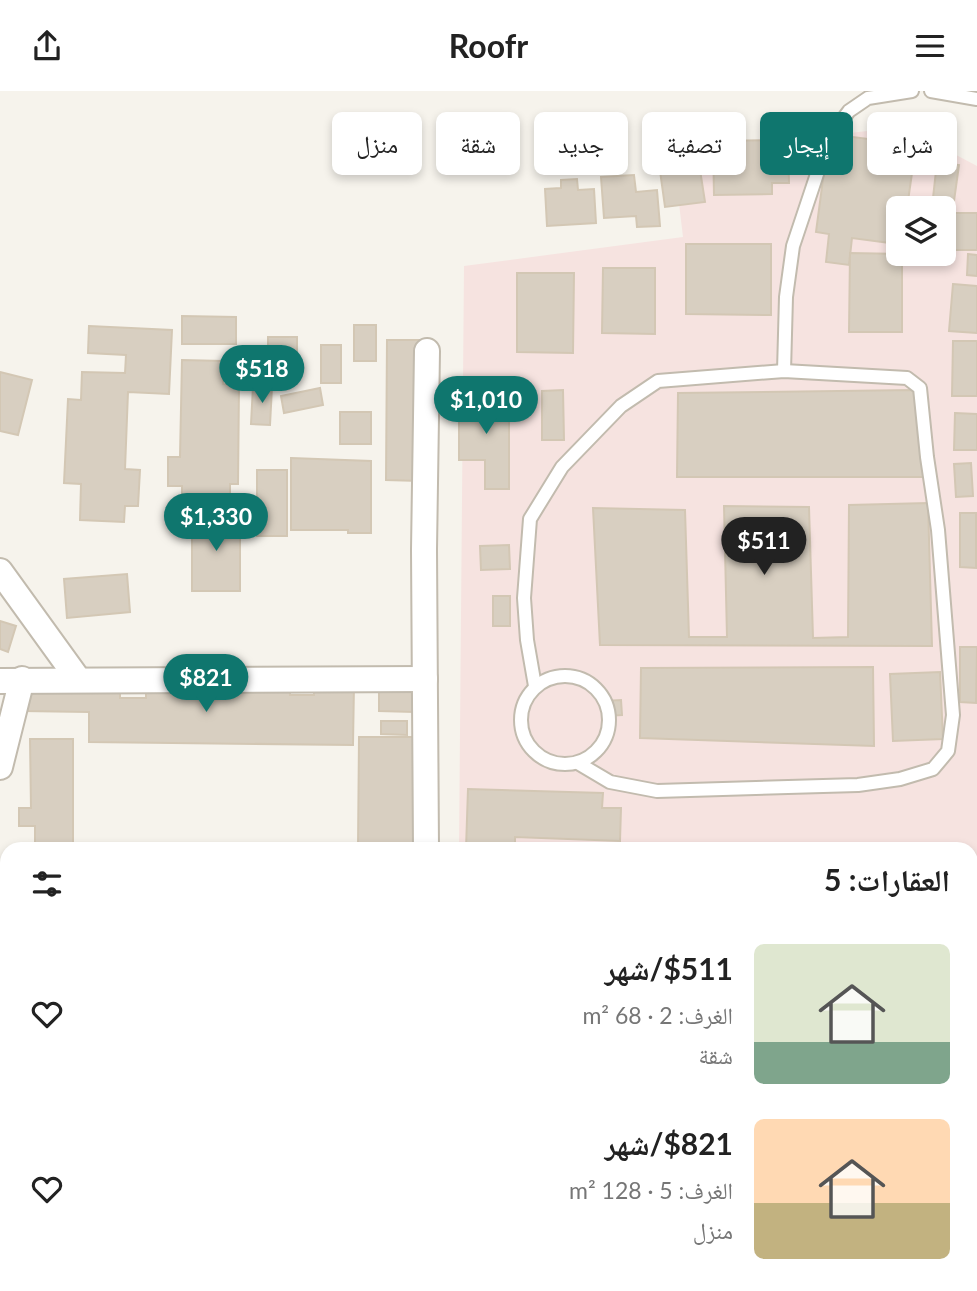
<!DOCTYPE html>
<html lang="ar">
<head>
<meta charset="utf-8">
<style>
	body { margin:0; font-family:Lato,"Noto Naskh Arabic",sans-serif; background:#f6f6f6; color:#222; direction:rtl; height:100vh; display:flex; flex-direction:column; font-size:26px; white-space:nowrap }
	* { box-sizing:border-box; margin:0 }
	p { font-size:23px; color:#767676 }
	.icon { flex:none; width:38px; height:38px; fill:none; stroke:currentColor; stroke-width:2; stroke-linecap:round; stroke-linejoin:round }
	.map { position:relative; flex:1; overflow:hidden; direction:ltr }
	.side { position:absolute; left:0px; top:751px; width:978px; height:450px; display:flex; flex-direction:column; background:#fff; border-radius:21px 21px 0 0; box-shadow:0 4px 10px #0003; direction:rtl }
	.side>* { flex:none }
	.hud { position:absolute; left:21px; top:21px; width:936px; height:63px; direction:rtl; display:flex; gap:14px }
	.tools { position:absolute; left:886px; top:105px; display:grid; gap:14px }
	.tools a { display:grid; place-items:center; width:70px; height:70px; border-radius:10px; background:#fff; box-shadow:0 4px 10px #0003; font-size:35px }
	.price { position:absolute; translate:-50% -60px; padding:0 16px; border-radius:24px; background:#0f766e; color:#fff; font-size:23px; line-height:46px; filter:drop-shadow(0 2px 4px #0008) }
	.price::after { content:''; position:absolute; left:50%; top:42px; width:21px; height:16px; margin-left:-10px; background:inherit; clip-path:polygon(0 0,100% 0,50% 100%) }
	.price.active { background:#222; color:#fff }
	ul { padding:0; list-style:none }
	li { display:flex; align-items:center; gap:21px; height:175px; padding:0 28px }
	li span { display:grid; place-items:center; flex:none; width:196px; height:140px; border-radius:10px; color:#555 }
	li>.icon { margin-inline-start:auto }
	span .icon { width:84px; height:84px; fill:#fffc; stroke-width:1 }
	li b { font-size:30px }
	h2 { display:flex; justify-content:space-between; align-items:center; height:84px; padding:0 28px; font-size:30px }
	.pill { padding:0 24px; border-radius:10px; background:#fff; box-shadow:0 4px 10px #0003; font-size:24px; line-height:63px }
	.pill.active { background:#0f766e; color:#fff }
	header { display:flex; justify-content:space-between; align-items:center; height:91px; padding:0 28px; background:#fff; font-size:32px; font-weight:700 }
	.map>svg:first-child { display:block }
	.medical { fill:#f6e3e0; fill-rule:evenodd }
	.building { fill:#d8cfc1; stroke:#d3c7b4; stroke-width:2 }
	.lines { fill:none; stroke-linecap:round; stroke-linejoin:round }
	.service-casing { stroke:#c2bbae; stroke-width:16 }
	.minor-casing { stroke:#c2bbae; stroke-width:28 }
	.service { stroke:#fff; stroke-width:12 }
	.minor { stroke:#fff; stroke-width:24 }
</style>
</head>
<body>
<header><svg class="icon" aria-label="menu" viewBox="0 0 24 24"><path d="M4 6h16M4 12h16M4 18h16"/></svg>Roofr<svg class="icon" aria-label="share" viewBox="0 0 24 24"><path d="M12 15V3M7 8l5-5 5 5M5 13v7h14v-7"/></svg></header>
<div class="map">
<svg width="977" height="1200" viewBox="0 0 977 1200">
	<rect width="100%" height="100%" fill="#f6f3ec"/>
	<!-- medical -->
	<g class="medical">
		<path d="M885,38l58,19 34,18v707l-6,-1v-23h-512l5,-583 219,-29 -10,-84zM898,117h45v46h-45z"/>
		<polygon points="971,854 977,855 977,923 971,923"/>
	</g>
	<!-- building -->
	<g class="building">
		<polygon points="580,29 583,66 550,68 549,31"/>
		<polygon points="829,43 916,54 907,117 898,117 898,153 852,147 849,174 826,171 829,143 816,141"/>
		<polygon points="788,49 789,92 772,92 772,103 714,104 713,50"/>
		<polygon points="696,53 705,111 665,116 657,58"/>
		<polygon points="591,68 593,77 576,80 574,71"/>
		<polygon points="937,71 959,74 954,110 933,107"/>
		<polygon points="634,84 636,101 657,99 660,135 637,136 636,125 604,127 601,86"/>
		<polygon points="577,88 578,99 594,98 596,132 547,135 545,98 561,97 561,89"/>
		<polygon points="932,111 943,114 942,117 931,117"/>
		<rect x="954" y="122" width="23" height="37"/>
		<polygon points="686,153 771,153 771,224 686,223"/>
		<polygon points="850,162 902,163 902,241 849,241"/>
		<polygon points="968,163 977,164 977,185 967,184"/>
		<polygon points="603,177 655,177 655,243 602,242"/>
		<polygon points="517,182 574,182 573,262 517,261"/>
		<polygon points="953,193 977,195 977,242 949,240"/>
		<polygon points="182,225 236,226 236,253 182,253"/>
		<rect x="354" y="234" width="22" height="36"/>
		<polygon points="89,235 172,239 169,303 128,301 125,378 140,379 138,415 125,415 124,431 80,429 81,393 64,392 68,308 81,309 82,281 125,282 126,264 88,262"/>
		<polygon points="268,246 297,246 297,277 268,278"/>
		<polygon points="387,249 421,249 420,390 386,389"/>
		<polygon points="953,250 977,250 977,305 952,305"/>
		<rect x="321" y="254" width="20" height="38"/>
		<polygon points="182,269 223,270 223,293 239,294 238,393 230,393 230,412 182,411 182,395 168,395 168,366 180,366"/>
		<polygon points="0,281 32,289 18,344 0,340"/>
		<polygon points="253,295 272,296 270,334 251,333"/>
		<polygon points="320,297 323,314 284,322 281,305"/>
		<polygon points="563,299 564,349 542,349 542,300"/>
		<polygon points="914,299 924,386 677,386 678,302"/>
		<polygon points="459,305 509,305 509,398 485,398 485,369 459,369"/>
		<rect x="340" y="321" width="31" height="32"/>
		<polygon points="955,322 977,323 977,359 954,359"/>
		<polygon points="291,367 371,370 371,442 348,442 348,439 291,439"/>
		<polygon points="971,372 973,405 956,406 954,373"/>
		<rect x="257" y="379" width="30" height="66"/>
		<polygon points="928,412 932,555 600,554 593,417 685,419 689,546 727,546 724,415 809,416 813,547 848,546 849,414"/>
		<polygon points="960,422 976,422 976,477 960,476"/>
		<rect x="192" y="424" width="48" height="76"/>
		<polygon points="509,454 510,478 481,479 480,455"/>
		<polygon points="127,483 130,521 67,527 64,488"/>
		<rect x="493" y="505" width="17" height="30"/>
		<polygon points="0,530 16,535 8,561 0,558"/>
		<polygon points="960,556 977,556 976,612 960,611"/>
		<polygon points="873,576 874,655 640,647 641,577"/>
		<polygon points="940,581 943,648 893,650 890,583"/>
		<polygon points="24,592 120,593 120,607 146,607 146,600 204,601 204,605 229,605 229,592 290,593 290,604 314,604 314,593 354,593 353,654 89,651 89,621 23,620"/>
		<polygon points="379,595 414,596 414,621 379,620"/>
		<polygon points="621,609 622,624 604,625 604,610"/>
		<polygon points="381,630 407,630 407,644 381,643"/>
		<polygon points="359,646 415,646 415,758 358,758"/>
		<polygon points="30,648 73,648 73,758 35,758 35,735 19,735 19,717 31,717"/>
		<polygon points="468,698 603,702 602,717 621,717 620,750 515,746 515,758 466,758"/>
		<polygon points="971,772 977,773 977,852 971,851"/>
		<rect x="0" y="860" width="7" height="62"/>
		<polygon points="971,948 977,948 976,992 971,992"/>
		<polygon points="971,1024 977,1024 976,1075 971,1075"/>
		<polygon points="0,1045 7,1061 7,1141 0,1144"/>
		<polygon points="977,1130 977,1151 971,1140 971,1133"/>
		<polygon points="7,1161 7,1194 69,1194 71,1198 65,1200 0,1200 0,1164"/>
		<polygon points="208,1194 242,1194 256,1200 205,1200"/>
		<polygon points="286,1194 373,1194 383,1200 292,1200"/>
		<polygon points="376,1194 427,1194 422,1200 385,1200"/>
		<polygon points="452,1194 499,1194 510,1200 448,1200"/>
		<polygon points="502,1194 548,1194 544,1200 511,1200"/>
		<polygon points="557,1194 562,1194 571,1200 553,1200"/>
		<polygon points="722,1194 833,1194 833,1200 740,1200 740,1196 722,1196"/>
		<rect x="857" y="1194" width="47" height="6"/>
		<polygon points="909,1194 943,1194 943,1200 908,1200"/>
	</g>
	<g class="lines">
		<defs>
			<g id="service">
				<polyline points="931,0 977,8"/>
				<polyline points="784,280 786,206 793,155 825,59 837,36 849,20 868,7 912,0"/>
				<circle cx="565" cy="629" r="44"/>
				<polyline points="535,595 527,549 524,507 530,428 562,376 621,315 658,290 784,280 907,287 920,297 927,366 938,439 953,624 948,660 933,678 900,688 858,694 657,700 610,691 578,672"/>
			</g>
			<g id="minor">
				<polyline points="0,480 78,588"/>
				<polyline points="0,590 425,588"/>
				<polyline points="0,676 22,588"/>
				<polyline points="426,758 424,459 427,260"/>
				<polyline points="0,861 7,861"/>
				<polyline points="971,950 977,952"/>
				<polyline points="0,961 7,960"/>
				<polyline points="0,1029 7,1051"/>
				<polyline points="971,1107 977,1107"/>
				<polyline points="971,1182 977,1196"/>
				<polyline points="575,1194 584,1200"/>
				<polyline points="296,1200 301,1194"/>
				<polyline points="461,1200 465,1194"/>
				<polyline points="623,1200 628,1194"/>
				<polyline points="709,1200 709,1194"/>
				<polyline points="850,1200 850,1194"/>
			</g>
		</defs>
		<!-- service casing -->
		<use href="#service" class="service-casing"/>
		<!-- minor casing -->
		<use href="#minor" class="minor-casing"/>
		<!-- service -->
		<use href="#service" class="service"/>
		<!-- minor -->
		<use href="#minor" class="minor"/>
	</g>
</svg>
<div class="tools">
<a><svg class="icon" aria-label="layers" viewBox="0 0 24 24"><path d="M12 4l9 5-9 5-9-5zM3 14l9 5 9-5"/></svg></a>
</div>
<b class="price" style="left:262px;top:314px">$518</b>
<b class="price" style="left:486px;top:345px">$1,010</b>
<b class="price" style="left:216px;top:462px">$1,330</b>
<b class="price active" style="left:764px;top:486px">$511</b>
<b class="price" style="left:206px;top:623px">$821</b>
<div class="hud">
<a class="pill">شراء</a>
<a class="pill active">إيجار</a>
<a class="pill">تصفية</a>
<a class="pill">جديد</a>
<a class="pill">شقة</a>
<a class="pill">منزل</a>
</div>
<section class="side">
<h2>العقارات: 5<svg class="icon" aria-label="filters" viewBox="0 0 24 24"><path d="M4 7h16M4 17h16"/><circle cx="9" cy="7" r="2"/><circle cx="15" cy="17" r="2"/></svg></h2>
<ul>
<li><span style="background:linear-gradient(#dfe7d0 70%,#7fa58c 0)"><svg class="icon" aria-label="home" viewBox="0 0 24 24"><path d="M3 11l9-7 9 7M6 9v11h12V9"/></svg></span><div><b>$511/شهر</b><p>الغرف: 2 · 68 m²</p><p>شقة</p></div><svg class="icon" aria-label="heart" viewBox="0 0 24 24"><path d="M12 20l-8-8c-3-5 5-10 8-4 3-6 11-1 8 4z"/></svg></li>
<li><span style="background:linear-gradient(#ffd9b3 60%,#c2b280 0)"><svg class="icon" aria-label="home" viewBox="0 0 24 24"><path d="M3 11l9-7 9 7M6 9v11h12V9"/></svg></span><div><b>$821/شهر</b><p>الغرف: 5 · 128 m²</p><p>منزل</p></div><svg class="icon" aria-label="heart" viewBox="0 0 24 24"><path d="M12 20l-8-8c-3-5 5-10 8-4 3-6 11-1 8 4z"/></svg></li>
</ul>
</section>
</div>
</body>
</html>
